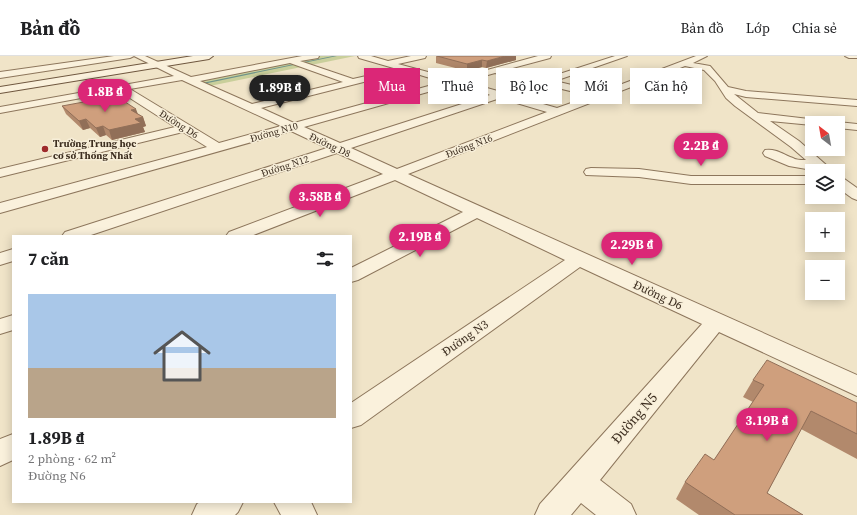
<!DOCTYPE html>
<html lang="vi">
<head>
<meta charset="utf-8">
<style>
	body { margin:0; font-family:"Source Serif 4",serif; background:#f6f6f6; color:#202124; height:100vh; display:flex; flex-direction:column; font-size:15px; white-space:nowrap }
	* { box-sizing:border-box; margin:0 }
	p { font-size:13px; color:#757577 }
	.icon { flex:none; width:22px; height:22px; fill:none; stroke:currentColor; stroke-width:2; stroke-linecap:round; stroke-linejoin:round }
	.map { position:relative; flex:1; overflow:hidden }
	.details { position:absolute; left:12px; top:179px; width:340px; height:268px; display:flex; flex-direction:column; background:#fff; border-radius:0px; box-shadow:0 2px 10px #0003 }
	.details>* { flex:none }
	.banner { position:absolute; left:364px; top:12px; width:380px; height:36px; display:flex; gap:8px }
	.needle { width:26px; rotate:329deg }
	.fabs { position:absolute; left:805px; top:60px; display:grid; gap:8px }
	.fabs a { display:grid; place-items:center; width:40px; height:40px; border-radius:0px; background:#fff; box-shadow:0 2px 10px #0003; font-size:20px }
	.price { position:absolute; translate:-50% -34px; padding:0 9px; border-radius:14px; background:#db2777; color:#fff; font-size:13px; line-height:26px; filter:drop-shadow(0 1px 2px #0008) }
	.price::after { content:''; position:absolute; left:50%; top:24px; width:12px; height:9px; margin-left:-6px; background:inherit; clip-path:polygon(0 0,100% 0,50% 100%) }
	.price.active { background:#222; color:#fff }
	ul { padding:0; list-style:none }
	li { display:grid; align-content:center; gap:8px; height:212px; padding:0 16px }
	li+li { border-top:1px solid #e0e0e0 }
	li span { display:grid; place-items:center; height:124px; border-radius:0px; color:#555 }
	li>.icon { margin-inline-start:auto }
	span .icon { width:72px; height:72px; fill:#fffc; stroke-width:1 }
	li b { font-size:17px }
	h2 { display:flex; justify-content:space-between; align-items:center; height:48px; padding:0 16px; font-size:17px }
	.pill { padding:0 14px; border-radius:0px; background:#fff; box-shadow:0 2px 10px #0003; font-size:14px; line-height:36px }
	.pill.active { background:#db2777; color:#fff }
	header { display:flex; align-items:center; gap:24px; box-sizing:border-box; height:56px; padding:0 20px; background:#fff; border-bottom:1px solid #e0e0e0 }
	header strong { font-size:19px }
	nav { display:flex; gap:22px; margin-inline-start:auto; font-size:14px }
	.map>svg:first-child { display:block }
	.green { fill:#c9cf9b }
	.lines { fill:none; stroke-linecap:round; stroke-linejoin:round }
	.stream { fill:#6f938a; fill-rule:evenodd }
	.street-casing { stroke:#8d765c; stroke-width:2 }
	.secondary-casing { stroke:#6f573f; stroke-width:2 }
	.street { fill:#faf1dc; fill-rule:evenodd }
	.secondary { fill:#faf1dc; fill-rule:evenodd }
	.wall { fill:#b2896c }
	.shaded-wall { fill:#916f58 }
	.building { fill:#cf9f7d; stroke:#916f58 }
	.poi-dot { fill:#9e2a2b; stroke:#f7eed8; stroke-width:1.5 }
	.labels { text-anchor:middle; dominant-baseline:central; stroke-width:3; stroke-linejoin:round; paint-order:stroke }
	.far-street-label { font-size:10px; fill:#3d2e20; stroke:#f7eed8 }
	.far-poi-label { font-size:10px; font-weight:bold; fill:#3d2e20; stroke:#f7eed8; text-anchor:start }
	.street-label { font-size:12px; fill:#3d2e20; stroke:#f7eed8 }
	.near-street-label { font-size:14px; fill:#3d2e20; stroke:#f7eed8 }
</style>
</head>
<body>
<header>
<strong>Bản đồ</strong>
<nav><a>Bản đồ</a><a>Lớp</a><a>Chia sẻ</a></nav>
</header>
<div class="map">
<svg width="857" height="459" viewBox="0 0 857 459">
	<rect width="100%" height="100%" fill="#f0e4c8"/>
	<!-- green -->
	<polygon class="green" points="315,0 355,0 205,31 192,25"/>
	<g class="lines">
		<!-- stream -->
		<polygon class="stream" points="333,0 337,0 203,28 202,27"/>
		<defs>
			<g id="street">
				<polygon points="114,0 134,0 130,2 0,22 0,16"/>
				<path d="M134,0h11l46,21 111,-21h17l-1,2 -18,3 53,18 44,-10 -38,-11 -1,-2h13l17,5 23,-5h15l-1,2 -27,6 56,15 84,-23h13l-1,2 -45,12 39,9 71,-23h12l-72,25 46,11 95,-36h11l-14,7 17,3 18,21 18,4 111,9v6l-111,-9 -12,-3 24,19 68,8 2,2h-16v2l-42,-4 29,20 34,30h-15l-29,-5 -24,-10 -2,-3 2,-3c11,-2 19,5 28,8 3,2 9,2 13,2l-15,-13 -56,-41 -9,-8 -11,-17 -11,-11 -19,-4 -277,108 449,201v21l-138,-64 -119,148 31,24 5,11h-40l-15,-12 -10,12h-36l5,-11 162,-180 -122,-57 -219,158 -10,3v-25l214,-143 -88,-42 -119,62 -7,2v-14l112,-56 -68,-32 -144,56h-25l3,-4 154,-58 -46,-21 -249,83h-26l3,-4 262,-84 -36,-17 -291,82v-10l207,-56 -24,-15 -183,45v-8l175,-42 -56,-36 -119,22v-6l174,-31zM290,7l53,19 -91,22 -52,-23zM407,15l36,11 -149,41 -33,-15zM495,17l96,23 -34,12 -70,-20 -5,3 8,4 -150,48 -36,-16zM182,24l99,46 -62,17 -89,-54zM500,42l47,14 -150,57 -46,-21z"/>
				<polygon points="845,0 857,0 857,2 849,2"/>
				<polygon points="838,66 857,68 857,74 838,72 838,67 834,67"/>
				<polygon points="591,112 639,113 691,120 812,120 812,128 691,128 639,121 586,119 584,116 586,113"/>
				<polygon points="838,121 843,122 857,132 857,144 852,142 838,132"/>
				<polygon points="13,193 13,205 0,209 0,197"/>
				<polygon points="13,259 13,274 0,278 0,263"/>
				<polygon points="13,378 13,404 0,410 0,383"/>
				<polygon points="200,446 243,446 238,456 235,459 192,459 197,448"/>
				<polygon points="274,446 311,446 317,459 281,459"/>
			</g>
			<polygon id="secondary" points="193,0 213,0 209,3 0,37 0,31"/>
		</defs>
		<!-- street casing -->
		<use href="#street" class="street-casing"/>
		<!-- secondary casing -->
		<use href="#secondary" class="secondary-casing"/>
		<!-- street -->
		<use href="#street" class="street"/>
		<!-- secondary -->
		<use href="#secondary" class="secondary"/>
	</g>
	<!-- wall -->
	<g class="wall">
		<polygon points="436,0 516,4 486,12 482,11 467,15 436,7"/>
		<polygon points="62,50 138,58 143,61 146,70 143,71 145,76 112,84 106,79 100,81 90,72 83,74 66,58"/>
		<polygon points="753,324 857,347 857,403 801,373 767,437 803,459 699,459 676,443 685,426 714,404 753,346 743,341"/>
	</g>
	<!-- shaded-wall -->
	<g class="shaded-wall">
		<polygon points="505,0 516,0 516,4 486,12 487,5"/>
		<polygon points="482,4 482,11 467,15 467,8"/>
		<polygon points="136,53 139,61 131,54"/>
		<polygon points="143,61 146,70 143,71 145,76 112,84 109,74 135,63"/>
		<polygon points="86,63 90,72 83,74 79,65"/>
		<polygon points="103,70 106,79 100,81 96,72"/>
	</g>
	<!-- building -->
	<g class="building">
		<polygon points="437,0 505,0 487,5 482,4 467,8"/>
		<polygon points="116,40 136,53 131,54 143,61 135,63 141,67 109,74 103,70 96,72 86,63 79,65 62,50"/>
		<polygon points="767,304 857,347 857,378 811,355 767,437 803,459 735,459 685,426 705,398 714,404 764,329 753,324"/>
	</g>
	<!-- markers -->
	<circle class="poi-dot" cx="45" cy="93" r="4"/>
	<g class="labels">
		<!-- far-street labels -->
		<g class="far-street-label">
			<text transform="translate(179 68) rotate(32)">Đường D6</text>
			<text transform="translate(274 76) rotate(-16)">Đường N10</text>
			<text transform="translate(330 89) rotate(25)">Đường D8</text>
			<text transform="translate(469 90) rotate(-21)">Đường N16</text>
			<text transform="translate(285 110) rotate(-18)">Đường N12</text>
		</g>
		<!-- far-poi labels -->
		<g class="far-poi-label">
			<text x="53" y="87">Trường Trung học<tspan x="53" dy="12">cơ sở Thống Nhất</tspan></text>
		</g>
		<!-- street labels -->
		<g class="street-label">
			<text transform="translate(658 239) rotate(25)">Đường D6</text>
			<text transform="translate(465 282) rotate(-35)">Đường N3</text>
		</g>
		<!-- near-street labels -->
		<g class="near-street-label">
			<text transform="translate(634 362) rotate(-49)">Đường N5</text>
		</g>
	</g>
</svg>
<div class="fabs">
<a><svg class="needle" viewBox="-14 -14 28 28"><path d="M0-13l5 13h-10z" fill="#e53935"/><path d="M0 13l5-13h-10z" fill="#757577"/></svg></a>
<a><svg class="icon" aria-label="layers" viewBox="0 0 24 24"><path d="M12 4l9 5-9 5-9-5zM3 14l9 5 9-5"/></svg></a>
<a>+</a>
<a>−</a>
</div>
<b class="price active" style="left:280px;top:53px">1.89B ₫</b>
<b class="price" style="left:105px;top:57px">1.8B ₫</b>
<b class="price" style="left:701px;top:111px">2.2B ₫</b>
<b class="price" style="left:320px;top:162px">3.58B ₫</b>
<b class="price" style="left:420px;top:202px">2.19B ₫</b>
<b class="price" style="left:632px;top:210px">2.29B ₫</b>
<b class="price" style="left:767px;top:386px">3.19B ₫</b>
<div class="banner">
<a class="pill active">Mua</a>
<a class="pill">Thuê</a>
<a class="pill">Bộ lọc</a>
<a class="pill">Mới</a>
<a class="pill">Căn hộ</a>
</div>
<section class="details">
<h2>7 căn<svg class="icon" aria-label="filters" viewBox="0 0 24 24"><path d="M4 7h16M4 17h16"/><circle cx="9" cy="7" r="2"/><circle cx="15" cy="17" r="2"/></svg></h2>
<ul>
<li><span style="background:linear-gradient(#a9c7e8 60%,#b9a48a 0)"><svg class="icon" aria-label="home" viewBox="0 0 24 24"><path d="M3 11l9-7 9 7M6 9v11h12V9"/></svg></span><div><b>1.89B ₫</b><p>2 phòng · 62 m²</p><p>Đường N6</p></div></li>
</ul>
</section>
</div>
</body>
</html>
